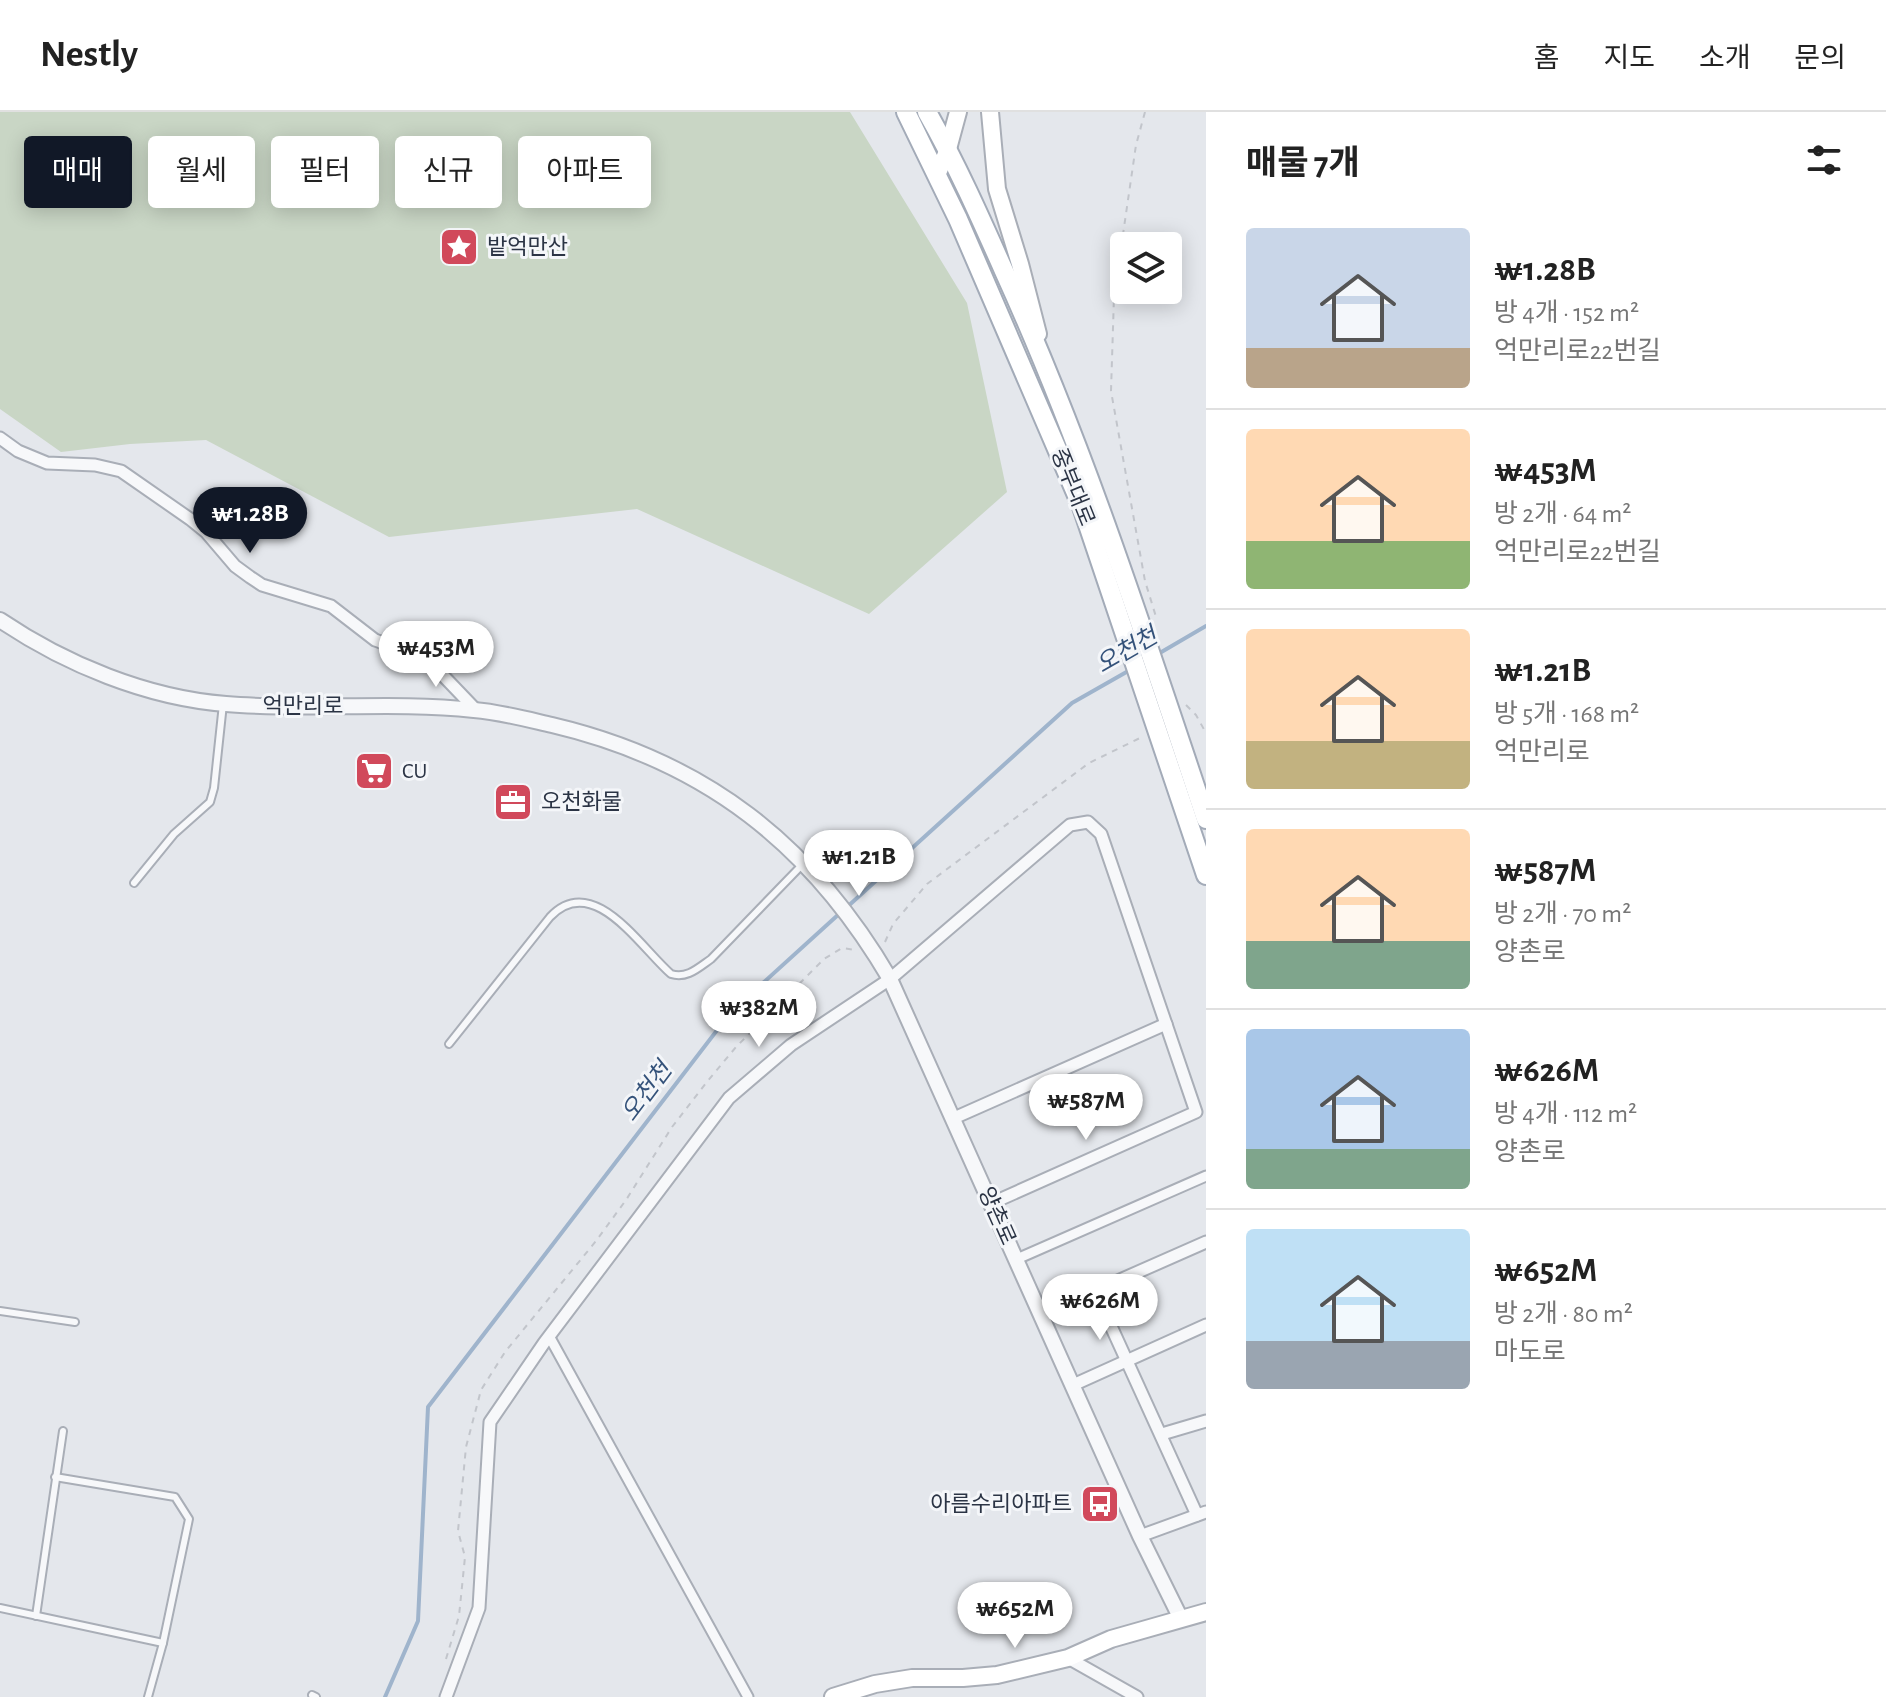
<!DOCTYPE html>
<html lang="ko">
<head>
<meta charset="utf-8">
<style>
	body { margin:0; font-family:"Alegreya Sans","Noto Sans KR",sans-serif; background:#f6f6f6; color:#222; height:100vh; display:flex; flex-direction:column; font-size:30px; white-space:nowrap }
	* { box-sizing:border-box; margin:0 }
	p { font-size:26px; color:#767676 }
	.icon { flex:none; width:44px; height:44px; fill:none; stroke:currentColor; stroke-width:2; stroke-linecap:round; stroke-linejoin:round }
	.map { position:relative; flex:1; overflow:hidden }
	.details { display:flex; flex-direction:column; background:#fff; width:680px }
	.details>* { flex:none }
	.banner { position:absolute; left:24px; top:24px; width:760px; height:72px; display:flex; gap:16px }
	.tools { position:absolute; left:1110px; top:120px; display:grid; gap:16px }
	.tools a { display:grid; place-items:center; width:72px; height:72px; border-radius:8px; background:#fff; box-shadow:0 4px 20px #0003; font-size:40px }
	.price { position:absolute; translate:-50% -68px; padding:0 18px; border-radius:28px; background:#fff; color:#222; font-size:26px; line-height:52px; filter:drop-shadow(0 2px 4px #0008) }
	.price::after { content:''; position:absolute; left:50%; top:48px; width:24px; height:18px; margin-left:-12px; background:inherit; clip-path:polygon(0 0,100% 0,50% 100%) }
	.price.selected { background:#111827; color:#fff }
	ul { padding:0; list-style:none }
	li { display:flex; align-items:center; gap:24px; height:200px; padding:0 40px }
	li+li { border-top:2px solid #e0e0e0 }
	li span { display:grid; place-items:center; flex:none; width:224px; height:160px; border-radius:8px; color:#555 }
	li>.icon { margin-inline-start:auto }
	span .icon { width:96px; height:96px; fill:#fffc; stroke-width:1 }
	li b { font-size:34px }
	h2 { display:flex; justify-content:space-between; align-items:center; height:96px; padding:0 40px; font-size:34px }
	.pill { padding:0 28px; border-radius:8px; background:#fff; box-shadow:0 4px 20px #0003; font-size:28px; line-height:72px }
	.pill.selected { background:#111827; color:#fff }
	header { display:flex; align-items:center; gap:48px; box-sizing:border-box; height:112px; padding:0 40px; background:#fff; border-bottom:2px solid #e0e0e0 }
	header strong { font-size:38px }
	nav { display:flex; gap:44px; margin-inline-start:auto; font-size:28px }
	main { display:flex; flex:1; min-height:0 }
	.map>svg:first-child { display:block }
	.green { fill:#c9d6c5 }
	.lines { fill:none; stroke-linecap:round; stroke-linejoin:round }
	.stream { stroke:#9fb4cc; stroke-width:4 }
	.service-casing { stroke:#a9aeb7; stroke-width:10 }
	.pedestrian-casing { stroke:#a9aeb7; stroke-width:13 }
	.minor-casing { stroke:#a9aeb7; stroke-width:15 }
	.tertiary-casing { stroke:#a9aeb7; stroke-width:18 }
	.secondary-casing { stroke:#a9aeb7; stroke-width:20 }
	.primary-casing { stroke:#a3abb8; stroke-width:22 }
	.path { stroke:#c2c5cb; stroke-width:2; stroke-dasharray:6 6; stroke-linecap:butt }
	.service { stroke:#f7f8fa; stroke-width:6 }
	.pedestrian { stroke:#f7f8fa; stroke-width:9 }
	.minor { stroke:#f7f8fa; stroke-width:11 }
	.tertiary { stroke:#f7f8fa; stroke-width:14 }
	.secondary { stroke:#fff; stroke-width:16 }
	.primary { stroke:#fff; stroke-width:18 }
	.labels { text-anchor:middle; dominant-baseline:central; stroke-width:6; stroke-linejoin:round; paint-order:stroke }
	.poi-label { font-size:22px; fill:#2b3445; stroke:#f4f6f9; text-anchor:start }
	.street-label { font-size:22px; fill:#2b3445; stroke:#f4f6f9 }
	.water-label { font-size:24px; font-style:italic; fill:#34527a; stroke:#f4f6f9 }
</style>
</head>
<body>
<header>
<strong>Nestly</strong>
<nav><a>홈</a><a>지도</a><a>소개</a><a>문의</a></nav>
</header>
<main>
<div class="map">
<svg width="1206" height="1585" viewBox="0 0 1206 1585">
	<rect width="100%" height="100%" fill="#e4e7ec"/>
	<!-- green -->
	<polygon class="green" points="0,0 850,0 967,191 1007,380 869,502 637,397 389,425 206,328 130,332 61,340 0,297"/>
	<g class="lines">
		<!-- stream -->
		<g class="stream">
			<polyline points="1158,542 1206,514"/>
			<polyline points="846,796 1072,591 1130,558"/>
			<polyline points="385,1585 418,1509 428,1295 731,900 839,802"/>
		</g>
		<defs>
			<g id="service">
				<polyline points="134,771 174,722 210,690 214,676 223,592"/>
				<path d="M449,932l101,-127c43,-46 90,30 121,57 16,5 27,-6 40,-15l90,-93"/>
				<polyline points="0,1199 75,1210"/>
				<polyline points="55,1365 175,1385 189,1407 163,1531 148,1585"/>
				<polyline points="0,1496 163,1531"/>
				<polyline points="36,1504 63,1319"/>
				<polyline points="312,1583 316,1585"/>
			</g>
			<g id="pedestrian">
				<polyline points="1017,1147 1206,1064"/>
				<polyline points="549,1224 748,1585"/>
			</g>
			<g id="minor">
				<polyline points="0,326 18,339 47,351 95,353 121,359 190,407 206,420 235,454 250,465 262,473 331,494 375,528 418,543 432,552 476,598"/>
				<polyline points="954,1006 1166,912"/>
				<polyline points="1073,1273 1206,1213"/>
				<polyline points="1162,1322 1206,1309"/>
				<polyline points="1197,1403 1095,1179 1206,1130"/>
				<polyline points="1140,1424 1206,1400"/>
				<polyline points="1068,1546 1137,1585"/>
				<polyline points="446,1585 479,1496 490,1310 544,1231 729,986 791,933 890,867 1070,713 1088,710 1101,722 1196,1000 992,1091"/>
			</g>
			<path id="tertiary" d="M0,508c65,44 147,78 226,84 82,7 166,-3 248,6 26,2 52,9 78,15 153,36 259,119 338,254l250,557 41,83"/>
			<g id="secondary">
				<polyline points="990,0 997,77 1020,152 1038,222"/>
				<polyline points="938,61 948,37 958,0"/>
				<polyline points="833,1585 875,1572 912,1566 963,1566 997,1563 1068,1546 1111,1527 1206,1500"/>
			</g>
			<g id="primary">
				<polyline points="906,0 958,107 1082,395 1206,763"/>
				<path d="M927,0c29,51 53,105 77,159 81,178 140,363 202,548"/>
			</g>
		</defs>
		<!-- service casing -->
		<use href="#service" class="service-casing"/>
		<!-- pedestrian casing -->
		<use href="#pedestrian" class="pedestrian-casing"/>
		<!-- minor casing -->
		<use href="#minor" class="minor-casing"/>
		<!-- tertiary casing -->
		<use href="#tertiary" class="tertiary-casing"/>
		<!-- secondary casing -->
		<use href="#secondary" class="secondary-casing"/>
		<!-- primary casing -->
		<use href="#primary" class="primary-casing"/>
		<!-- path -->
		<g class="path">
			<polyline points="1145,0 1136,33 1114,184 1111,279 1145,469 1157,508"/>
			<polyline points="1186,593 1196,603 1206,621"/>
			<polyline points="885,830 893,812 927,772 1089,651 1142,625"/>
			<polyline points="446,1547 459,1504 465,1445 458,1419 466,1335 481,1278 505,1240 596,1129 626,1088 672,1015 706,971 736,935 824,847 842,836 856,838"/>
		</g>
		<!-- service -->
		<use href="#service" class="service"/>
		<!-- pedestrian -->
		<use href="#pedestrian" class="pedestrian"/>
		<!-- minor -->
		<use href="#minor" class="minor"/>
		<!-- tertiary -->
		<use href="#tertiary" class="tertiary"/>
		<!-- secondary -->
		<use href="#secondary" class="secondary"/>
		<!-- primary -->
		<use href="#primary" class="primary"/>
	</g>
	<!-- icons -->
	<defs>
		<symbol id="sight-square" viewBox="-11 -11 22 22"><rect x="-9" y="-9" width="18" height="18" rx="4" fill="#d1495b" stroke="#f4f6f9"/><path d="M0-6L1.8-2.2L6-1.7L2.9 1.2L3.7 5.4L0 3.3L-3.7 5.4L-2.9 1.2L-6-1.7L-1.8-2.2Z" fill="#fff"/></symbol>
		<symbol id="supermarket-square" viewBox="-11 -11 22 22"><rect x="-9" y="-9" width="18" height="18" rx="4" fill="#d1495b" stroke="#f4f6f9"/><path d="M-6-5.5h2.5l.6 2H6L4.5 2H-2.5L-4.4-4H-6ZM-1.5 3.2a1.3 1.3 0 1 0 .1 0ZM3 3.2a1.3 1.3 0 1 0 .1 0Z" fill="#fff"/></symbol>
		<symbol id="office-square" viewBox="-11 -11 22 22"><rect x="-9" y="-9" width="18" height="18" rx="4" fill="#d1495b" stroke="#f4f6f9"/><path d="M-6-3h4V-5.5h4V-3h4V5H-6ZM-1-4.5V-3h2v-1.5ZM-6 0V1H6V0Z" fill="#fff"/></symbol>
		<symbol id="bus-square" viewBox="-11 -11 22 22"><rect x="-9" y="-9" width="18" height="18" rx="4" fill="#d1495b" stroke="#f4f6f9"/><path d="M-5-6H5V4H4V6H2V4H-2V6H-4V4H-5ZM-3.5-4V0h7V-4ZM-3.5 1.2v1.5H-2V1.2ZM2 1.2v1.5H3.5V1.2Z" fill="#fff"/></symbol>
	</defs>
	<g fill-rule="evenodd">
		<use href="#sight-square" x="437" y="113" width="44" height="44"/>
		<use href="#supermarket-square" x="352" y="637" width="44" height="44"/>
		<use href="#office-square" x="491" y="668" width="44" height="44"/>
		<use href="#bus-square" x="1078" y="1370" width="44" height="44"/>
	</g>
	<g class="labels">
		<!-- poi labels -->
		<g class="poi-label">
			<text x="487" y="135">밭억만산</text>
			<text x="402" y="659">CU</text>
			<text x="541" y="690">오천화물</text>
			<text x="1072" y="1392" text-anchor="end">아름수리아파트</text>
		</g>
		<!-- street labels -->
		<g class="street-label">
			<text transform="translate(1073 375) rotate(68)">중부대로</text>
			<text x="303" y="594">억만리로</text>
			<text transform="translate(997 1104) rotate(66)">양촌로</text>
		</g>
		<!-- water labels -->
		<g class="water-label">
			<text transform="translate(1127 539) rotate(-30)">오천천</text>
			<text transform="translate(647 980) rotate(-53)">오천천</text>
		</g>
	</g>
</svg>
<div class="tools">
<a><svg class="icon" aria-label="layers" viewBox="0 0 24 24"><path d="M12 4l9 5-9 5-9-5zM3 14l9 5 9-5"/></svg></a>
</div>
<b class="price selected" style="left:250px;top:443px">₩1.28B</b>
<b class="price" style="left:436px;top:577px">₩453M</b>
<b class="price" style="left:859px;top:786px">₩1.21B</b>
<b class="price" style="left:759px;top:937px">₩382M</b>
<b class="price" style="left:1086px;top:1030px">₩587M</b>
<b class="price" style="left:1100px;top:1230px">₩626M</b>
<b class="price" style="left:1015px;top:1538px">₩652M</b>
<div class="banner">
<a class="pill selected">매매</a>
<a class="pill">월세</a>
<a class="pill">필터</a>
<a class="pill">신규</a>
<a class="pill">아파트</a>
</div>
</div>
<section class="details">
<h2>매물 7개<svg class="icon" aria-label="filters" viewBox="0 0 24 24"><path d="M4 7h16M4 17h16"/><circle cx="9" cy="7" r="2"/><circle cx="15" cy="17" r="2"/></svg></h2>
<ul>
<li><span style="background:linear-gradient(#c9d6e8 75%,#b9a48a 0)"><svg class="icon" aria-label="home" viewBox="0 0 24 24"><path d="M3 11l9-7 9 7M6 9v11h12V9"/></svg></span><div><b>₩1.28B</b><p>방 4개 · 152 m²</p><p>억만리로22번길</p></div></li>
<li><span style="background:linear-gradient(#ffd9b3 70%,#8fb573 0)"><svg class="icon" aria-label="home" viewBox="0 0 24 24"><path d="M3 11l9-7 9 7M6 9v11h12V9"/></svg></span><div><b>₩453M</b><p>방 2개 · 64 m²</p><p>억만리로22번길</p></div></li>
<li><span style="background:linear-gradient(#ffd9b3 70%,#c2b280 0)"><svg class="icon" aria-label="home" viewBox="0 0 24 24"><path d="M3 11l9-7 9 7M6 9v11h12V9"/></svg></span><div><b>₩1.21B</b><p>방 5개 · 168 m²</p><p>억만리로</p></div></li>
<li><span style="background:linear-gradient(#ffd9b3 70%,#7fa58c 0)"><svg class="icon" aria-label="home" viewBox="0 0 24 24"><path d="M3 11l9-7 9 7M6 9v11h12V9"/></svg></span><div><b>₩587M</b><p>방 2개 · 70 m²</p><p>양촌로</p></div></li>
<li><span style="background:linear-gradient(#a9c7e8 75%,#7fa58c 0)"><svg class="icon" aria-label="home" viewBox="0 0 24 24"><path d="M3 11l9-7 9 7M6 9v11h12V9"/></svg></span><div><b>₩626M</b><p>방 4개 · 112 m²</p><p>양촌로</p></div></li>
<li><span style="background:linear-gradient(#bfe0f5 70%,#9aa5b1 0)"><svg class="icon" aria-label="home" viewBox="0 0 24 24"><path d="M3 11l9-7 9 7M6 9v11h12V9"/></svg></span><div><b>₩652M</b><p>방 2개 · 80 m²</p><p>마도로</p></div></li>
</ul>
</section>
</main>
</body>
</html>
